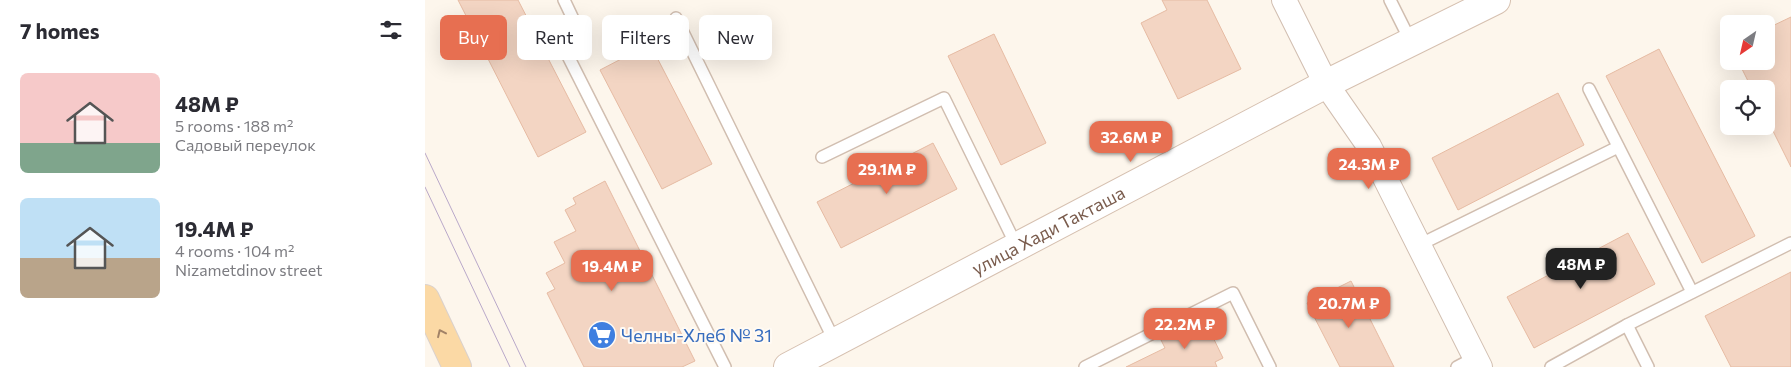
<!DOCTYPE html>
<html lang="en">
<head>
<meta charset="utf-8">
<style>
	body { margin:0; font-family:Commissioner,sans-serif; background:#f7f7f7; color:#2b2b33; height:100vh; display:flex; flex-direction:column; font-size:19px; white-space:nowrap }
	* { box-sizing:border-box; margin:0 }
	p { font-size:16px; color:#7c7c81 }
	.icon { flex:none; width:28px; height:28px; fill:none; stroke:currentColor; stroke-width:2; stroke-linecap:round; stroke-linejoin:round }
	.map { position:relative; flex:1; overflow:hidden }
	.details { display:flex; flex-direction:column; background:#fff; width:425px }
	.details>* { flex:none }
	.top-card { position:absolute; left:15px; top:15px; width:475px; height:45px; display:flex; gap:10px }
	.needle { width:32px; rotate:214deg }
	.fabs { position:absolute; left:1295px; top:15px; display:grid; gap:10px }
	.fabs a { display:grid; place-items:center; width:55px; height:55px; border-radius:8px; background:#fff; box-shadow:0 5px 20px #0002; font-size:25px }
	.price { position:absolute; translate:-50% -42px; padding:0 11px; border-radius:10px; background:#e76f51; color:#fff; font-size:16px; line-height:32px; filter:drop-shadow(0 1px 2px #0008) }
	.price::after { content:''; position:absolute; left:50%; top:30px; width:15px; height:11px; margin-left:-8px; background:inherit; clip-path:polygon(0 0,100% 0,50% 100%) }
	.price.on { background:#222; color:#fff }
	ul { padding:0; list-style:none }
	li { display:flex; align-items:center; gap:15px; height:125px; padding:0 20px }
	li span { display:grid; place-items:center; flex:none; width:140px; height:100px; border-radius:8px; color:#555 }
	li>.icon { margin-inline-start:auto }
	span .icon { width:60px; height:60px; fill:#fffc; stroke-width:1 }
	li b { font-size:21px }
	h2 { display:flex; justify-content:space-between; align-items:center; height:60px; padding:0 20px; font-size:21px }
	.tag { padding:0 18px; border-radius:8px; background:#fff; box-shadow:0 5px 20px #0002; font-size:18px; line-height:45px }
	.tag.on { background:#e76f51; color:#fff }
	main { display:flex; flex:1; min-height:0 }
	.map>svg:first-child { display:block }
	.building { fill:#f3d5c3; stroke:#e6bba3 }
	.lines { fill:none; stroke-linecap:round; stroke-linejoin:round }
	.lane-casing { stroke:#d1beb0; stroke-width:14 }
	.street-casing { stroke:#d1beb0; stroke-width:26 }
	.secondary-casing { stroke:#d6c0b0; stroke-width:30 }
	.primary-casing { stroke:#dad1cd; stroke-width:30 }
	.lane { stroke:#fff; stroke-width:11 }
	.street { stroke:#fff; stroke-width:24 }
	.secondary { stroke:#fff; stroke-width:28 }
	.primary { stroke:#fbd9a5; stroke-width:28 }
	.tram { stroke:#b9a8c9; stroke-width:1 }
	.oneway { stroke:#a18267 }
	.labels { text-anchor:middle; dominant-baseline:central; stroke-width:4; stroke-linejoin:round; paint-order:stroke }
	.street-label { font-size:18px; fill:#7a5c4d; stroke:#fffaf3 }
	.shop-label { font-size:18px; fill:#366cbe; stroke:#fffaf3; text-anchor:start }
</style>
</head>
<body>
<main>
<section class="details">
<h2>7 homes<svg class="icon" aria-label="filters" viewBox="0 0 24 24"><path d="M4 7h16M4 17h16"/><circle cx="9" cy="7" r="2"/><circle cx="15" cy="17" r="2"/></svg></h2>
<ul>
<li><span style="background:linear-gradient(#f6c9c9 70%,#7fa58c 0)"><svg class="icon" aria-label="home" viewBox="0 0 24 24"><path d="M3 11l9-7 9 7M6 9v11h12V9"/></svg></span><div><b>48M ₽</b><p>5 rooms · 188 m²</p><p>Садовый переулок</p></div></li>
<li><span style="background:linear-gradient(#bfe0f5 60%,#b9a48a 0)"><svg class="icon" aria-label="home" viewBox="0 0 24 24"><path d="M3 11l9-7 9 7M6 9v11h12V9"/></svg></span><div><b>19.4M ₽</b><p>4 rooms · 104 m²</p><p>Nizametdinov street</p></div></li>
</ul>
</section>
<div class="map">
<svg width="1366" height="367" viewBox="0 0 1366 367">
	<rect width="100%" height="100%" fill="#fdf6ec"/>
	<!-- building -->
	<g class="building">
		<polygon points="33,0 93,0 161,132 113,157"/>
		<polygon points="737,0 782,0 816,69 753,99 716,23 742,10"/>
		<polygon points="1366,17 1366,167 1341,117 1341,89 1327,89 1313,61 1341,61 1341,29"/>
		<polygon points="569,34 621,143 576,165 523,56"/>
		<polygon points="225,44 287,164 237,189 175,70"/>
		<polygon points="1234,49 1330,236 1277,263 1181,76"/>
		<polygon points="1133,93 1159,145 1033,210 1007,158"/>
		<polygon points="508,143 532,189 416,248 392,202"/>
		<polygon points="180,181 270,361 257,367 159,367 122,293 130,289 121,273 140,263 129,242 151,231 140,210 151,204 148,198"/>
		<polygon points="1203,233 1230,284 1109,348 1082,297"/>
		<polygon points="1366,272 1366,367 1306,367 1280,316"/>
		<polygon points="926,281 969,367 915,367 882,303"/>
		<polygon points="770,323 783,327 798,358 790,362 792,367 701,367 740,348 736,340"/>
	</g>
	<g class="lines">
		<defs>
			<g id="lane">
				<polyline points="139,0 150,23 143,56 300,367"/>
				<polyline points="965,0 986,42"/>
				<polyline points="251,18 410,342"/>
				<polyline points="1164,89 1267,292"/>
				<polyline points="397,157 519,98 592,247"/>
				<polyline points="994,245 1193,147"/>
				<polyline points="1202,325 1223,367"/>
				<polyline points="660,367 808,293 845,367"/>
				<polyline points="1032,367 1051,357"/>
				<polyline points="1126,367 1202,325 1366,243"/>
			</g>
			<polyline id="street" points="859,0 901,84 944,146 1055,367"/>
			<g id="secondary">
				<path id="s1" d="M363,367l538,-283 170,-84"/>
			</g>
			<polyline id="primary" points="0,299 32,367"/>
		</defs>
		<!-- lane casing -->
		<use href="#lane" class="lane-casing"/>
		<!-- street casing -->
		<use href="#street" class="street-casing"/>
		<!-- secondary casing -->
		<use href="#secondary" class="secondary-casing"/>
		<!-- primary casing -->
		<use href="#primary" class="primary-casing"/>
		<!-- lane -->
		<use href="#lane" class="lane"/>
		<!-- street -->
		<use href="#street" class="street"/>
		<!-- secondary -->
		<use href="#secondary" class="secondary"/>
		<!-- primary -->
		<use href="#primary" class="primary"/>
		<!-- tram -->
		<g class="tram">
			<polyline points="0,153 101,367"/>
			<polyline points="0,187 85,367"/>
		</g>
	</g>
	<!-- one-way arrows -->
	<defs><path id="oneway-chevron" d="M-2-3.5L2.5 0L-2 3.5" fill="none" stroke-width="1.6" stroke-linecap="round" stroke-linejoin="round" transform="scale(1.25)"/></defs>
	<use class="oneway" href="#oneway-chevron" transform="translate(16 333) rotate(-115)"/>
	<!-- icons -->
	<defs>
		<symbol id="supermarket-disc" viewBox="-11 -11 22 22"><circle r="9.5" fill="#3f7fe0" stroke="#fffaf3"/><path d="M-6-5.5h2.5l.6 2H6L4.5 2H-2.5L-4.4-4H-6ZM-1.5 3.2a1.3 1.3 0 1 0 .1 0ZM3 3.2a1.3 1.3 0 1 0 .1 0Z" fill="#fff"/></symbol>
	</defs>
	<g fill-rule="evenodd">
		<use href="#supermarket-disc" x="161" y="319" width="32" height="32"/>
	</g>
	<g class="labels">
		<!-- street labels -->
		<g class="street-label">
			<text stroke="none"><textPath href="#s1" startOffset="294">улица Хади Такташа</textPath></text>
		</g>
		<!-- shop labels -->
		<g class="shop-label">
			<text x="196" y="335">Челны-Хлеб № 31</text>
		</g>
	</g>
</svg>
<div class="fabs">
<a><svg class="needle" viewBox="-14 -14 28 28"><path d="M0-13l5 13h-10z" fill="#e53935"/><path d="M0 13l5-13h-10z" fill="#7c7c81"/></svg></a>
<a><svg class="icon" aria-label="locate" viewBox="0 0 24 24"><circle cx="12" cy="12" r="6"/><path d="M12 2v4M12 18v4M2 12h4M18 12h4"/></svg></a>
</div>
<b class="price" style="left:706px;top:163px">32.6M ₽</b>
<b class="price" style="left:944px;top:190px">24.3M ₽</b>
<b class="price" style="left:462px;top:195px">29.1M ₽</b>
<b class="price on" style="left:1156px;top:290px">48M ₽</b>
<b class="price" style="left:187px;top:292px">19.4M ₽</b>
<b class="price" style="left:924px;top:329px">20.7M ₽</b>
<b class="price" style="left:760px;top:350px">22.2M ₽</b>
<div class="top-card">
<a class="tag on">Buy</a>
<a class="tag">Rent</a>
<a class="tag">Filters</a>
<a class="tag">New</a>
</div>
</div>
</main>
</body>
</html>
